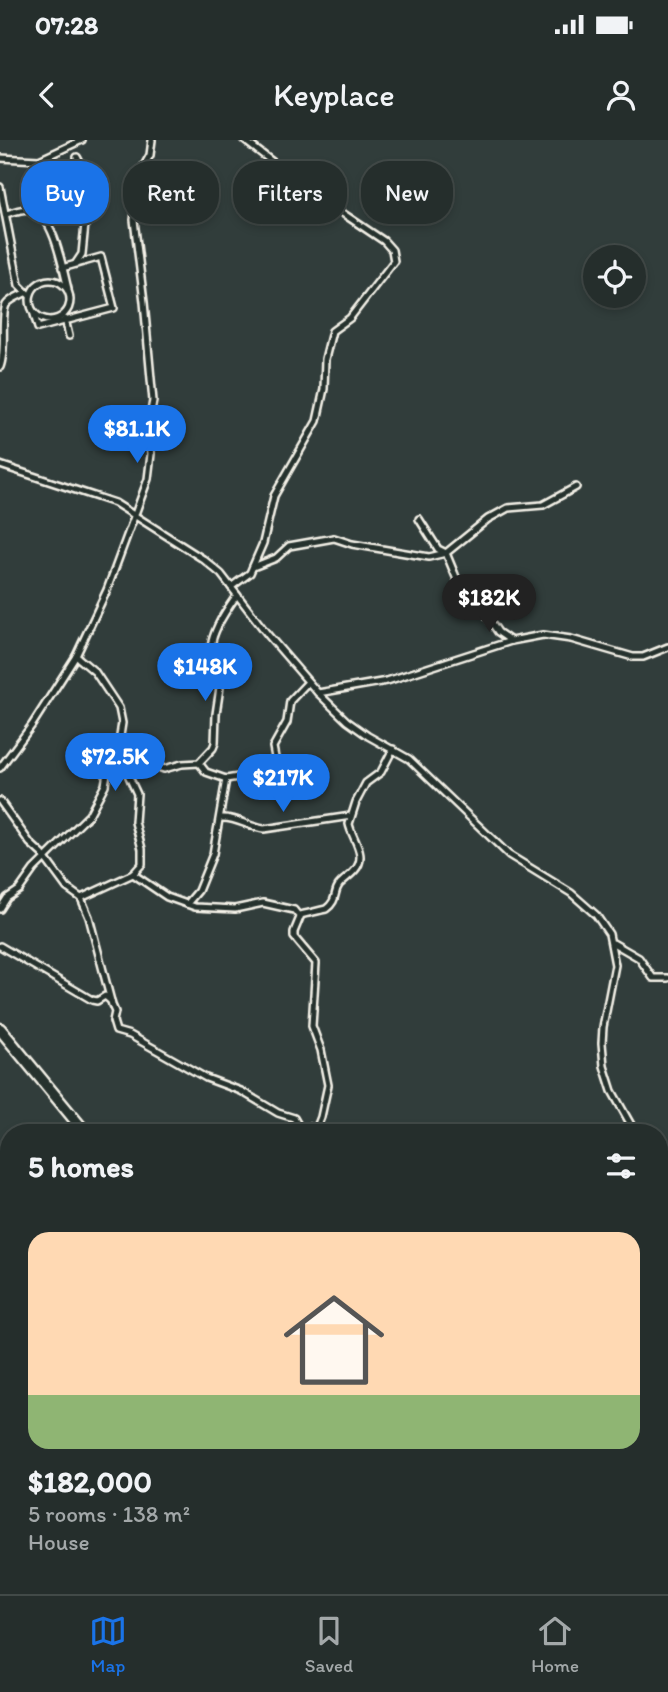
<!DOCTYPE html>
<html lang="en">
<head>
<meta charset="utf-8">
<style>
	body { margin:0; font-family:Itim,sans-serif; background:#2d3634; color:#f1f3f6; height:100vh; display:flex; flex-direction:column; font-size:26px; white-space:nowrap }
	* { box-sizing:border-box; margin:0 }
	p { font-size:23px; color:#a3a8a9 }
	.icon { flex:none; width:38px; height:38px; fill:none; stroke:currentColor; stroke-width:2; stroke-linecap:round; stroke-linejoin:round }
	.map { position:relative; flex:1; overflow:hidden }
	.sheet { position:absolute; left:0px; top:984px; width:668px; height:471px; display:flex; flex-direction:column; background:#252e2c; border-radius:28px 28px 0 0; box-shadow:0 4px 10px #0003,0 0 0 2px #424a48 }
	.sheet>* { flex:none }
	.top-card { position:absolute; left:21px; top:21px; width:626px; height:63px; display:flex; gap:14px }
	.buttons { position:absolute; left:583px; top:105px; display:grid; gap:14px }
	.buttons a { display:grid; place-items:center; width:63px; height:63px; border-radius:50%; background:#252e2c; box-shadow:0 4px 10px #0003,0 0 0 2px #424a48; font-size:35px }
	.price { position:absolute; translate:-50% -60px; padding:0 16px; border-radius:24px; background:#1a73e8; color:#fff; font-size:23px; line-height:46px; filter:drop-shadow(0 2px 4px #0008) }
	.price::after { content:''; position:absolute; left:50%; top:42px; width:21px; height:16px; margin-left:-10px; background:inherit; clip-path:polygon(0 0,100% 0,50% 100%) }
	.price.on { background:#222; color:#fff }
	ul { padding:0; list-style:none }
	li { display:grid; align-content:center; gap:14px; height:371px; padding:0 28px }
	li span { display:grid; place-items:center; height:217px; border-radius:21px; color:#555 }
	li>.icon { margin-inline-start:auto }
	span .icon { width:126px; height:126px; fill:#fffc; stroke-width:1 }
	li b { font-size:30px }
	h2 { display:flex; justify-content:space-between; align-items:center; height:84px; padding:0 28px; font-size:30px }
	.pill { padding:0 24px; border-radius:28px; background:#252e2c; box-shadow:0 4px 10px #0003,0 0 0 2px #424a48; font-size:24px; line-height:63px }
	.pill.on { background:#1a73e8; color:#fff }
	.status { display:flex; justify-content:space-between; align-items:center; height:49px; padding:0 35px; background:#252e2c; direction:ltr }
	.status svg { height:19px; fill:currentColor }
	header { display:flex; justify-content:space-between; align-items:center; height:91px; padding:0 28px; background:#252e2c; font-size:32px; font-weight:600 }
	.tab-bar { display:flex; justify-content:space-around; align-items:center; height:98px; border-top:2px solid #424a48; background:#252e2c; font-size:19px; color:#a3a8a9 }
	.tab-bar a { display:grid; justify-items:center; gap:4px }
	.tab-bar .on { color:#1a73e8 }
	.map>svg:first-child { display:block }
	.wetland { fill:url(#wetland-marsh); stroke:#a2b0a1; stroke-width:2 }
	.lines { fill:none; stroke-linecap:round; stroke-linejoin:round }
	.street-casing { stroke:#f4f1e8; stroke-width:10 }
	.highway-casing { stroke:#f4f1e8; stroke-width:15 }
	.street { stroke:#26332d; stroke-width:5 }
	.highway { stroke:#26332d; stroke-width:10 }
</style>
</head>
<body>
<div class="status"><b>07:28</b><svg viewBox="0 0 49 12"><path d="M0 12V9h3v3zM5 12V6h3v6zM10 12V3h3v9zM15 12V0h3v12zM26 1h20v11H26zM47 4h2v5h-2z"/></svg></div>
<header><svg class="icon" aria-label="back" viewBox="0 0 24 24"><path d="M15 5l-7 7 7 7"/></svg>Keyplace<svg class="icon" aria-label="person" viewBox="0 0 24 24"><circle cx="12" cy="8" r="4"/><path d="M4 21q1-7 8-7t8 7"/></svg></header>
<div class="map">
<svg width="668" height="1454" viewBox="0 0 668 1454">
	<defs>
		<pattern id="wetland-marsh" width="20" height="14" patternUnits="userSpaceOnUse" patternTransform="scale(1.75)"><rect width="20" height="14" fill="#50705a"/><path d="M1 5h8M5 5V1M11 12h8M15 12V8" fill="none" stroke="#6a8572"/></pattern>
	</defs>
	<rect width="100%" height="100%" fill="#313d3b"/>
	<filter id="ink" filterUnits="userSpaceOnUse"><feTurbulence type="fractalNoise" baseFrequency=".0143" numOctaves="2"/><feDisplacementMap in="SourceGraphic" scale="14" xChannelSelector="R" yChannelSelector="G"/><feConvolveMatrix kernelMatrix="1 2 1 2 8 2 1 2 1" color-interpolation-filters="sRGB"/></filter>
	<g filter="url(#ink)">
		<!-- wetland -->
		<g class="wetland">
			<polygon points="0,1403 9,1404 9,1446 50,1446 47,1452 53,1454 0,1454"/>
			<polygon points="63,1446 153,1446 189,1454 59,1454"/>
		</g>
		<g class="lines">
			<defs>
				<g id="street">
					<polyline points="0,18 39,20 82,0"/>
					<polyline points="0,47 19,145 30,156"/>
					<path d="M6,74c8,-2 19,-7 27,-4 21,6 30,60 35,79"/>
					<polyline points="76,123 82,114 85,84 94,76 87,35 77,17"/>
					<circle cx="50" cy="160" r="20"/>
					<polyline points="33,171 38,188 114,168 101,117 62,128"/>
					<polyline points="65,179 69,196"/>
					<path d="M0,227c7,-18 0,-49 6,-62 4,-6 13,-9 19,-12"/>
					<polyline points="0,325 115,363 203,419 221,434 268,495 318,553 347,581 368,596 409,619 509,715 571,753 596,775 609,794 615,825 603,887 602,903 604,926 612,951 635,992"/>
					<polyline points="419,379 438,409 446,413 458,442 477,461 498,492 511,501"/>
					<polyline points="253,427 276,418 289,406 334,398 352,404 429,417 446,413 488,379 508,368 543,365 576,347"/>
					<polyline points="231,447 250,433 263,403 274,356 317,281 324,249 325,219 332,191 350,178 394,121 392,110 384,101 314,54 244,0"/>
					<polyline points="318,553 387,541 511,501 543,495 571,499 633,517 643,517 668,507"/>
					<path d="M116,612c15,9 33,11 48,17l18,-5 17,-1 14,-15 2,-5 1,-29 6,-40c-2,-6 -6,-9 -9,-14 -9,-19 14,-51 24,-65"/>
					<polyline points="199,623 206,632 226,639 275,631 277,628 273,607 287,582 290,561 308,542"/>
					<polyline points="0,628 32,585 76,516 107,450 148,339 151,314 149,282 153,261 144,162 134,80 140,33 150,15 152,0"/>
					<polyline points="0,661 30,703 42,714 67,748 81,758 89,777 112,865 115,872 113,881 116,891 130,895 206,938 241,951 278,973 294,978 299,987 309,987 319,992"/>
					<path d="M221,678c16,-1 27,9 43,11l87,-13"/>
					<path d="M133,734l34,23 28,10 40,2 28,-6 31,7 4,5c4,0 23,-5 28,-6 12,-9 7,-16 13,-24 4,-5 11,-9 16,-15 13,-15 -3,-31 -6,-46l7,-22 10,-19 15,-11 12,-23"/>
					<polyline points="81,758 133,734 142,724 142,709 135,682 137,654 125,628 122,616"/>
					<polyline points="187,764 198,751 213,714 226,639"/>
					<polyline points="0,769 7,758 19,750 34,729 89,675 105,645 108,627 118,609 122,583 119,568 95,532 76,516"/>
					<polyline points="301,775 294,792 294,797 316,823 312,886 321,910 328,945 321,977 315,992"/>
					<polyline points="613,803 639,818 653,838 668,838"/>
					<polyline points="0,806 92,860 97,861 105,856 111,861"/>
					<polyline points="0,1019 9,1026"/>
					<polyline points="660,1047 668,1068"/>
					<polyline points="660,1300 668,1299"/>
					<polyline points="660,1371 668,1350"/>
					<polyline points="603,1446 620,1453 623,1446"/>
				</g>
				<g id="highway">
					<polyline points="0,889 85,992"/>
					<polyline points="660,1277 668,1278"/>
				</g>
			</defs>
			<!-- street casing -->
			<use href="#street" class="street-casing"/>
			<!-- highway casing -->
			<use href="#highway" class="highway-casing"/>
			<!-- street -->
			<use href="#street" class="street"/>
			<!-- highway -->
			<use href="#highway" class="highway"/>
		</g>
	</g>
</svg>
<div class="buttons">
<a><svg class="icon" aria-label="locate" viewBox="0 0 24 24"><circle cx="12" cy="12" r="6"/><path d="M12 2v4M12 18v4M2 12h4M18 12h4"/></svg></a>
</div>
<b class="price" style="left:137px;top:325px">$81.1K</b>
<b class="price on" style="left:489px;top:494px">$182K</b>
<b class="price" style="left:205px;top:563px">$148K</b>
<b class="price" style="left:115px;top:653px">$72.5K</b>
<b class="price" style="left:283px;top:674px">$217K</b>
<div class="top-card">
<a class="pill on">Buy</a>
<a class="pill">Rent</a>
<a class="pill">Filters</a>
<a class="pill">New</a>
</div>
<section class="sheet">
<h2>5 homes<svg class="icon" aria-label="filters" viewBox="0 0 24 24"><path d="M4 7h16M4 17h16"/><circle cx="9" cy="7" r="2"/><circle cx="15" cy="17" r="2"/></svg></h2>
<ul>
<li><span style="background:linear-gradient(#ffd9b3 75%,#8fb573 0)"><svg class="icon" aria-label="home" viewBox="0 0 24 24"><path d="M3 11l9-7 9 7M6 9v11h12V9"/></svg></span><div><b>$182,000</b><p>5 rooms · 138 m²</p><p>House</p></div></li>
</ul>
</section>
</div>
<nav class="tab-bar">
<a class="on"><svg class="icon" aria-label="map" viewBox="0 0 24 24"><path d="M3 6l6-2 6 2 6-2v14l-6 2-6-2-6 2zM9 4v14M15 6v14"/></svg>Map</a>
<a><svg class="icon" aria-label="saved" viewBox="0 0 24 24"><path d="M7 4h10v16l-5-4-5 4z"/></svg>Saved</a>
<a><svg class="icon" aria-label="home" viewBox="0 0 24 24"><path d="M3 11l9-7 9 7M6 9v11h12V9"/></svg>Home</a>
</nav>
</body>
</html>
